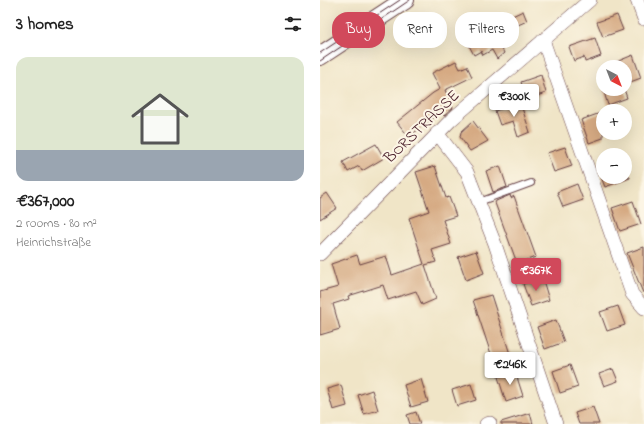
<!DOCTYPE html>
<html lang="en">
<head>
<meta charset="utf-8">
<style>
	body { margin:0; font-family:"Indie Flower",sans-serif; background:#f6f6f6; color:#222; height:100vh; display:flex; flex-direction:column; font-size:15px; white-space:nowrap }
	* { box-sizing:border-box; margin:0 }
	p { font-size:13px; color:#767676 }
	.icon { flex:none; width:22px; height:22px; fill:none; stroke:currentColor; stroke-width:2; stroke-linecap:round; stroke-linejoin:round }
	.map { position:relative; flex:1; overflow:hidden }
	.details { display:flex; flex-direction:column; background:#fff; width:320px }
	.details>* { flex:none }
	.banner { position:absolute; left:12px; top:12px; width:252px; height:36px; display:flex; gap:8px }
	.needle { width:26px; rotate:138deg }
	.buttons { position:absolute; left:276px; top:60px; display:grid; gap:8px }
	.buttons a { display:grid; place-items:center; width:36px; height:36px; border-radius:50%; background:#fff; box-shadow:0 4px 16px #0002; font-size:20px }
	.price { position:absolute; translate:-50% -34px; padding:0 9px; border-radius:4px; background:#fff; color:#222; font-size:13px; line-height:26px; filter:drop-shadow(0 1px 2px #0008) }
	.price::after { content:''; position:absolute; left:50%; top:24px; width:12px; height:9px; margin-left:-6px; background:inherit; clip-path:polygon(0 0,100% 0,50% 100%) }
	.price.selected { background:#d1495b; color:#fff }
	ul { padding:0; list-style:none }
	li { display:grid; align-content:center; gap:8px; height:212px; padding:0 16px }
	li span { display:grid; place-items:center; height:124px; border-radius:12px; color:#555 }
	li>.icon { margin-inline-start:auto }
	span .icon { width:72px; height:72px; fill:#fffc; stroke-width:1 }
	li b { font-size:17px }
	h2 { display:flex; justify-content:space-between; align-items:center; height:48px; padding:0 16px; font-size:17px }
	.chip { padding:0 14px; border-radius:16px; background:#fff; box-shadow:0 4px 16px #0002; font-size:14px; line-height:36px }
	.chip.selected { background:#d1495b; color:#fff }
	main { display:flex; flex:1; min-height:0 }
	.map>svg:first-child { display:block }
	.building { fill:#d6aa83 }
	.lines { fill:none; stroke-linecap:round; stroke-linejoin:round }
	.service-casing { stroke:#633d42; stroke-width:8 }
	.minor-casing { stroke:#633d42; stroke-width:14 }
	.secondary-casing { stroke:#633d42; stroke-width:20 }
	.service { stroke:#fff; stroke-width:6 }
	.minor { stroke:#fff; stroke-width:13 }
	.secondary { stroke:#fff; stroke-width:18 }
	.tram { stroke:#4a1f2b; stroke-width:1 }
	.labels { text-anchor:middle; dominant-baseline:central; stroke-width:4; stroke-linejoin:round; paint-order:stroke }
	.street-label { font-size:16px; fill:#4a1f2b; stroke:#fcf5e5 }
</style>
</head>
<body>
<main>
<section class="details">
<h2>3 homes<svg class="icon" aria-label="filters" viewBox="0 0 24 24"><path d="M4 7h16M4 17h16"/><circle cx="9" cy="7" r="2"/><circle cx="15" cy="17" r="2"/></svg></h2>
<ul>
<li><span style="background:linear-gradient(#dfe7d0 75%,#9aa5b1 0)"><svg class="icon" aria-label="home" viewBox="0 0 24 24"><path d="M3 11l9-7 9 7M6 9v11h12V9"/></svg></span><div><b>€367,000</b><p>2 rooms · 80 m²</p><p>Heinrichstraße</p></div></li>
</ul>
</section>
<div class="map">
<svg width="324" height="424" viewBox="0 0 324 424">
	<rect width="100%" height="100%" fill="#fcf5e5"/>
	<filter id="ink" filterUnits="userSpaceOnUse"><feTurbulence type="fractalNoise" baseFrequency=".025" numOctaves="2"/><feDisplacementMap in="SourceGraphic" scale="8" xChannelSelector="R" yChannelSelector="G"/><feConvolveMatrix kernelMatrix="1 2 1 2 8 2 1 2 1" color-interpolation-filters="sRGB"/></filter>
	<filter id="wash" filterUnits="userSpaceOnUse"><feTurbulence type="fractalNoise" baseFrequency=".012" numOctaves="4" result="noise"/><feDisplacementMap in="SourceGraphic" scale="16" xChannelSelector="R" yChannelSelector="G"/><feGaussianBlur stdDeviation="0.9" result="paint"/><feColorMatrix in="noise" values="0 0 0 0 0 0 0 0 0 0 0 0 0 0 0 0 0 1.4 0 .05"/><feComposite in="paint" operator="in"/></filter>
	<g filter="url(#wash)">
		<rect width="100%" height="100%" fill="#f0e5c7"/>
		<g id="blocks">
			<!-- building -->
			<g class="building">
				<polygon points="203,11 207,21 189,29 193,36 179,43 184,53 177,59 172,50 163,55 161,51 154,55 145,38"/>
				<polygon points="297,15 303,30 283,37 277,22"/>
				<polygon points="275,38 281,56 265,62 264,57 254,61 249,47"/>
				<polygon points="313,55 321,78 305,84 305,67 284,67"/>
				<polygon points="136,61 140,69 147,66 152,77 125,90 133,108 124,116 122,110 89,137 77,122 113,93 120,89 112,73"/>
				<polygon points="221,75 226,93 207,99 201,82"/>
				<polygon points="283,89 304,89 307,98 288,105"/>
				<polygon points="200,102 210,132 198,137 193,121 180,125 175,111"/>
				<polygon points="283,112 283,138 269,143 261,120"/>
				<polygon points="153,121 168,141 150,151 140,137 141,132"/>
				<polygon points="56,144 64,158 42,171 39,166 28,172 23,162"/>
				<polygon points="245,147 252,166 234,172 227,153"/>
				<polygon points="115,166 126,198 129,197 136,216 123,220 131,244 112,250 116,262 105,265 116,299 102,305 96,291 68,300 63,285 28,296 29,299 13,304 20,329 0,335 0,292 18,287 11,264 37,255 40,264 66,256 72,275 104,264 89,218 109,211 96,172"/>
				<polygon points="180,166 187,187 173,192 166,171"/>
				<polygon points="281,177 310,177 310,178 285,187"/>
				<polygon points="257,184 263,200 243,207 237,192"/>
				<polygon points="7,193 17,208 0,219 0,198"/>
				<polygon points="190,195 191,198 194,196 216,257 197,263 175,203 176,201"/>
				<polygon points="313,201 321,224 300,231 292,208"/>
				<polygon points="324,247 324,292 323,293 307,253"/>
				<polygon points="156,251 164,273 146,280 138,257"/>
				<polygon points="222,277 229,300 211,306 203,284"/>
				<polygon points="171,295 190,354 173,360 153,300"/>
				<polygon points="298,306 305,325 287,331 280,312"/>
				<polygon points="236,320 244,342 225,349 217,327"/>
				<polygon points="250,365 258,387 240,393 233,371"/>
				<polygon points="293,369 298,381 284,386 279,374"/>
				<polygon points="195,371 203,396 186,402 178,377"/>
				<polygon points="101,379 108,402 91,407 84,385"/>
				<polygon points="151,384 156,400 137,406 132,390"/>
				<polygon points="21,385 27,406 13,410 7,389"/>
				<polygon points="52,390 58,410 44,414 38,395"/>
				<polygon points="273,407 279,424 259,424 255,413"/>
				<polygon points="96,412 100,424 90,424 87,415"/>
				<polygon points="210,413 213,424 181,424 181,422"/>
			</g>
		</g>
	</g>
	<g filter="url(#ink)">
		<use href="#blocks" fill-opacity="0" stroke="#633d42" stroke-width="1"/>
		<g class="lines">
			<defs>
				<polyline id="service" points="159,202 211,183"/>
				<g id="minor">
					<polyline points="317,0 324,19"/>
					<polyline points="223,40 312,294 324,308"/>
					<polyline points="117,133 147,172 175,244 236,424"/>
					<polyline points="0,254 131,120 270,0"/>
					<polyline points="166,424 170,423"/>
				</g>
				<polyline id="secondary" points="0,56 85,0"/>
			</defs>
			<!-- service casing -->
			<use href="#service" class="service-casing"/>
			<!-- minor casing -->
			<use href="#minor" class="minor-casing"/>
			<!-- secondary casing -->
			<use href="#secondary" class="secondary-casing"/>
			<!-- service -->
			<use href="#service" class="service"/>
			<!-- minor -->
			<use href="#minor" class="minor"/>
			<!-- secondary -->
			<use href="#secondary" class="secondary"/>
			<!-- tram -->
			<g class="tram">
				<polyline points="0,53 80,0"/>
				<polyline points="0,61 90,0"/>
			</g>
		</g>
	</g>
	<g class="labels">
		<!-- street labels -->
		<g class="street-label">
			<text transform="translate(102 127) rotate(-44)">BORSTRASSE</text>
		</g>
	</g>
</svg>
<div class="buttons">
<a><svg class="needle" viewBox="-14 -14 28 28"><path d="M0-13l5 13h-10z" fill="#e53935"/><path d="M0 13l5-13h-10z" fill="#767676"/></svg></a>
<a>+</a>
<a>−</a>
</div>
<b class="price" style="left:194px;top:118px">€300K</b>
<b class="price selected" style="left:216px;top:292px">€367K</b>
<b class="price" style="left:190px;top:386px">€246K</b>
<div class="banner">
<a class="chip selected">Buy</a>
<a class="chip">Rent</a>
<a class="chip">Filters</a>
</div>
</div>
</main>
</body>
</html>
